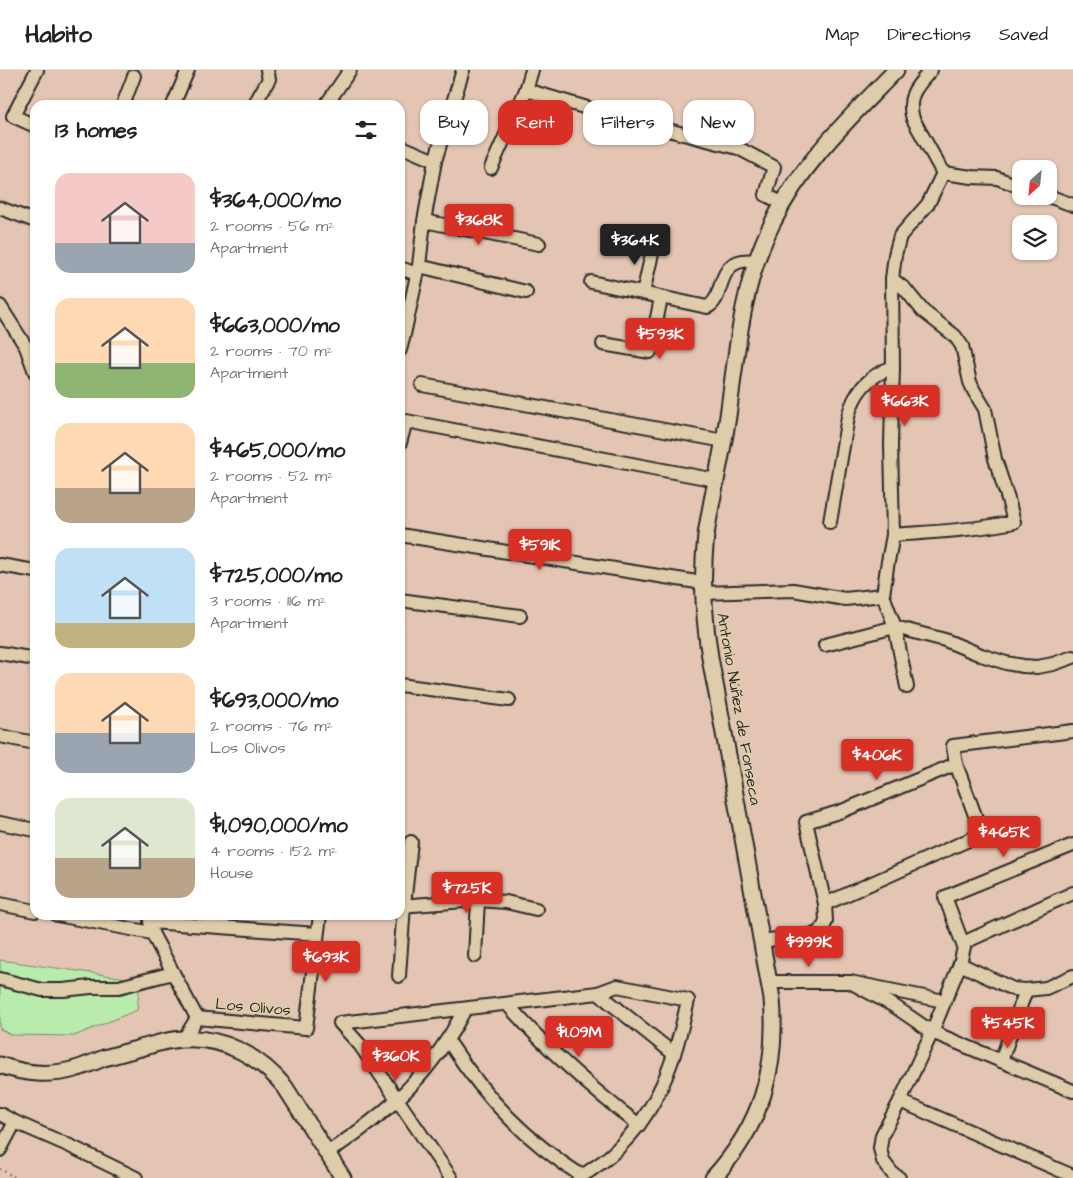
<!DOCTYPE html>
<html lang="en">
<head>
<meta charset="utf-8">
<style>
	body { margin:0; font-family:"Architects Daughter",sans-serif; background:#f2f2f2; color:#222; height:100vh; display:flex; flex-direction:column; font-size:19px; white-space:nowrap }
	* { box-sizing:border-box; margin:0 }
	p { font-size:16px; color:#767676 }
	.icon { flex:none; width:28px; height:28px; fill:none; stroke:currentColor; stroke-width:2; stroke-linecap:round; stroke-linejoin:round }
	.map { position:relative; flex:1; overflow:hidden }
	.drawer { position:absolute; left:30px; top:30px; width:375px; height:820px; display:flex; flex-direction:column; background:#fff; border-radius:15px; box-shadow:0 1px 4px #0004 }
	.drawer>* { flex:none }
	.top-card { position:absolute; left:420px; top:30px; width:475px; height:45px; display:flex; gap:10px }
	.needle { width:32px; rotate:207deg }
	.fabs { position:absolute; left:1012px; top:90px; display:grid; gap:10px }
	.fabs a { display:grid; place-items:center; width:45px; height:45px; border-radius:10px; background:#fff; box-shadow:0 1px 4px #0004; font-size:25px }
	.price { position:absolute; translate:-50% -42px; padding:0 11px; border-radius:5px; background:#d93025; color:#fff; font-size:16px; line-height:32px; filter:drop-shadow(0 1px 2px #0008) }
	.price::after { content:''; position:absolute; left:50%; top:30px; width:15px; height:11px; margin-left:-8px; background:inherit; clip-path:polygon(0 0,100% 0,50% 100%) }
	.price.on { background:#222; color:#fff }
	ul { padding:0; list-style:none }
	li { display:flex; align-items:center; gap:15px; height:125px; padding:0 25px }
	li span { display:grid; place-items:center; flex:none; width:140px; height:100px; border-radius:15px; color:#555 }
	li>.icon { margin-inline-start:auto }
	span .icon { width:60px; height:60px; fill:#fffc; stroke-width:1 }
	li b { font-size:21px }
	h2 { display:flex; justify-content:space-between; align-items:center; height:60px; padding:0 25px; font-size:21px }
	.tag { padding:0 18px; border-radius:15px; background:#fff; box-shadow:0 1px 4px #0004; font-size:18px; line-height:45px }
	.tag.on { background:#d93025; color:#fff }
	header { display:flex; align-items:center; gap:30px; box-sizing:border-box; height:70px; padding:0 25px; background:#fff; border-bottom:1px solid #e0e0e0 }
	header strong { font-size:24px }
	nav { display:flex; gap:28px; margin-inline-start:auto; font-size:18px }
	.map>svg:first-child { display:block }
	.green { fill:#b9ebac; stroke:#728b6c }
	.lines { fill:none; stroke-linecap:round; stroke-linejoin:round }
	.minor-casing { stroke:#2b2b2b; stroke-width:16 }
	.major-casing { stroke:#2b2b2b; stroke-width:19 }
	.path { stroke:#2b2b2b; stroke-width:2; stroke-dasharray:1 4; stroke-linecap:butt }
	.minor { stroke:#dfccaa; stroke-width:12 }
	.major { stroke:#dfccaa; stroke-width:15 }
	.labels { text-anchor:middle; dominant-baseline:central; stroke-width:4; stroke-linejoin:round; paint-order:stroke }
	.street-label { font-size:16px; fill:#2b2b2b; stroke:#dfccaa }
</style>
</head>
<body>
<header>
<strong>Habito</strong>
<nav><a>Map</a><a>Directions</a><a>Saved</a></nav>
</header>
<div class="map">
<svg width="1073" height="1108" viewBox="0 0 1073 1108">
	<rect width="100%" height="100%" fill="#e4c5b3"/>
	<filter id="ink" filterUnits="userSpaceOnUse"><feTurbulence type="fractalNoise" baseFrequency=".02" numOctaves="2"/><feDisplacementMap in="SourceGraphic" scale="10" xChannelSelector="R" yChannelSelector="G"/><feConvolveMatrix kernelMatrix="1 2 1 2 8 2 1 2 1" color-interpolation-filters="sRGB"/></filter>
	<g filter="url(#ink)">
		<!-- green -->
		<polygon class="green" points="0,890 140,910 137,940 74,966 11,965 0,959"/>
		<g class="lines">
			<defs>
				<g id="minor">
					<path d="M931,0c-14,16 -25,26 -18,49l30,54 29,4 25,1 24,9"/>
					<polyline points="526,20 625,49 738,78 774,97 766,125 782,133"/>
					<polyline points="123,35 134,6"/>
					<polyline points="173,35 188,0"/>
					<polyline points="254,35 269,9 267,0"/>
					<polyline points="326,35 350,0"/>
					<polyline points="35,56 13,46 37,0"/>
					<polyline points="400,76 435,91"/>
					<polyline points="491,98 526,20 532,0"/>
					<polyline points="1048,126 1073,135"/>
					<polyline points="0,138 35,151"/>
					<polyline points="424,151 539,174"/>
					<polyline points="419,196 526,222"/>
					<polyline points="400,198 417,204"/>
					<path d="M892,209l13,10 18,22 32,25 7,10 8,36 4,9 11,18 10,50 13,40 6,23c-40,8 -80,10 -121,13"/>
					<path d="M591,212l116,25c20,-8 6,-52 49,-46"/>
					<polyline points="643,223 654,175"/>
					<polyline points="0,236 26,277 35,302"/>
					<polyline points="603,274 650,282 661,228"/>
					<polyline points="400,280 403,269 419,196 424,151 435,91 463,0"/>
					<polyline points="422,315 724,371"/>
					<polyline points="400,373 406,351 716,410"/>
					<path d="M830,452l18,-105c6,-25 20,-41 45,-50"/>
					<polyline points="400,465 703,513"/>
					<polyline points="0,495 35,501"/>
					<polyline points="703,523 793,520 845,529 883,525"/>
					<polyline points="400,530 520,546"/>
					<polyline points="825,575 895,557 945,570 981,585 1006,593 1023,596 1037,597 1053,594 1073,587"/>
					<polyline points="0,583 35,589"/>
					<polyline points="400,615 509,630"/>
					<polyline points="907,617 895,557 883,525 887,497 893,465 891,374 893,297 892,209 895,185 900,166 928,134 943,103"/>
					<polyline points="0,666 35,673"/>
					<polyline points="0,753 35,760"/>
					<polyline points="0,834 35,841"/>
					<polyline points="825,834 982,764 956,694 953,676 1073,661"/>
					<polyline points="400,836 478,830 506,832 536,839"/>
					<polyline points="57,845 152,863"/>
					<polyline points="150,845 152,863 197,948 184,969"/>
					<polyline points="150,852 317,864"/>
					<polyline points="761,871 817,864 824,856 826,851 825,834 806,752 842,741 956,694"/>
					<polyline points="963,873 1073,823"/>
					<polyline points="475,886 478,830"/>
					<polyline points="960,894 1013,919 1026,920 1046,918 1073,906"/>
					<polyline points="399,906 404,835 411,772"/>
					<polyline points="0,909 42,920 63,920 91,917 119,917 173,903"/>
					<polyline points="768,912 850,912 944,931"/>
					<polyline points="850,912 894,936 932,962 1073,1021"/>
					<polyline points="598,923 674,984"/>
					<path d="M507,934c41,46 83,84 132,121"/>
					<polyline points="197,948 306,958 320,845"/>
					<path d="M451,975c36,55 75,95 131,131"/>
					<polyline points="1001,991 1026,920"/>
					<polyline points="900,1031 1073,1106"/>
					<polyline points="0,1044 15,1052 70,1076 136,1108"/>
					<polyline points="0,1080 15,1052"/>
					<path d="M327,1083c61,-40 104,-78 138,-144"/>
					<path d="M451,1108l-91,-133 -20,-22 258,-30 19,-7 71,14c-11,52 -26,103 -64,142 -8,9 -18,18 -29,25 -5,4 -11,7 -16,11"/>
					<polyline points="899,1108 892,1103 883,1091 880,1078 882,1065 900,1031 932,962 960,894 964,877 945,827 1073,775"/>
				</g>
				<g id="major">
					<path d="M0,995c24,9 51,11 75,4 10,-3 19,-7 29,-11 11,-3 22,-6 33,-9 15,-4 29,-9 45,-10 41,-3 77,17 103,48l58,91"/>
					<path d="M713,1108c48,-52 65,-109 59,-179l-56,-310c-11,-51 -16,-102 -10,-154 6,-40 16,-79 22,-119 9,-66 14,-134 45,-194 29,-60 78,-105 123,-152"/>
				</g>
			</defs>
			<!-- minor casing -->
			<use href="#minor" class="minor-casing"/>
			<!-- major casing -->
			<use href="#major" class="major-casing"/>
			<!-- path -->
			<polyline class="path" points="0,1099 16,1108"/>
			<!-- minor -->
			<use href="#minor" class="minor"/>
			<!-- major -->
			<use href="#major" class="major"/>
		</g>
	</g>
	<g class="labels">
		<!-- street labels -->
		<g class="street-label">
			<text transform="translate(739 639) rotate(80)">Antonio Núñez de Fonseca</text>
			<text transform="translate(253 937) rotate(5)">Los Olivos</text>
		</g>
	</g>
</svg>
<div class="fabs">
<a><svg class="needle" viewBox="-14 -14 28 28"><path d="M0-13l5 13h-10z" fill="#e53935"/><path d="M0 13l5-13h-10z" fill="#767676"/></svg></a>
<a><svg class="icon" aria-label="layers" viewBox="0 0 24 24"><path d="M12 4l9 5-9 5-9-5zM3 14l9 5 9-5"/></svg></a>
</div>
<b class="price" style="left:479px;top:176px">$368K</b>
<b class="price on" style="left:635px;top:196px">$364K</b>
<b class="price" style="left:660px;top:290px">$593K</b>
<b class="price" style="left:905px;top:357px">$663K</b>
<b class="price" style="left:540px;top:501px">$591K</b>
<b class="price" style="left:877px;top:711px">$406K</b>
<b class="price" style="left:1004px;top:788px">$465K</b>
<b class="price" style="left:467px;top:844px">$725K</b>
<b class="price" style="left:809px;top:898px">$999K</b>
<b class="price" style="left:326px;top:913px">$693K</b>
<b class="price" style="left:1008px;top:979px">$545K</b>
<b class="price" style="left:579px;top:988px">$1.09M</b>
<b class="price" style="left:396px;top:1012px">$360K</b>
<div class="top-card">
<a class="tag">Buy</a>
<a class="tag on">Rent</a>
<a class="tag">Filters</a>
<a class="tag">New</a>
</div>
<section class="drawer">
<h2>13 homes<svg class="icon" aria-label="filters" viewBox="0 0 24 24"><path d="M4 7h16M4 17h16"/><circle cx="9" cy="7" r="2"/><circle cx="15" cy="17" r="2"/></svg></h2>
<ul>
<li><span style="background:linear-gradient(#f6c9c9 70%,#9aa5b1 0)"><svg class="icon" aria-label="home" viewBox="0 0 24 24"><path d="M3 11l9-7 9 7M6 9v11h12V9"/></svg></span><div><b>$364,000/mo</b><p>2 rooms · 56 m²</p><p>Apartment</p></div></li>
<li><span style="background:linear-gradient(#ffd9b3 65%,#8fb573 0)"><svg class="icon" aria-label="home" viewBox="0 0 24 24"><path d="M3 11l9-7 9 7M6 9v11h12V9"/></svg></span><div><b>$663,000/mo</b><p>2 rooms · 70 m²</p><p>Apartment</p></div></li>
<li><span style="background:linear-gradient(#ffd9b3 65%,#b9a48a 0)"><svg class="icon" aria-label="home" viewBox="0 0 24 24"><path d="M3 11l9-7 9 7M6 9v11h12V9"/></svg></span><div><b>$465,000/mo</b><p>2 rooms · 52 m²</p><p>Apartment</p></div></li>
<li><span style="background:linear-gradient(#bfe0f5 75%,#c2b280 0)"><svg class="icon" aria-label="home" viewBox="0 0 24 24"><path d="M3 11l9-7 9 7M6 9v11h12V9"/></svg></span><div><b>$725,000/mo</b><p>3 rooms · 116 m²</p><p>Apartment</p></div></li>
<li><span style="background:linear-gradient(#ffd9b3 60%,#9aa5b1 0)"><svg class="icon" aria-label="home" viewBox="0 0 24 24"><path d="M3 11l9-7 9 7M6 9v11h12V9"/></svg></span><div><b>$693,000/mo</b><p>2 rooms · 76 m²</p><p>Los Olivos</p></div></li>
<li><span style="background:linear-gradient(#dfe7d0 60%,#b9a48a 0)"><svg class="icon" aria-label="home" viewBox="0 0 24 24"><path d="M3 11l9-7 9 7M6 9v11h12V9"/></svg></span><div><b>$1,090,000/mo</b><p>4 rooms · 152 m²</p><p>House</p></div></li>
</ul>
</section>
</div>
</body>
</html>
